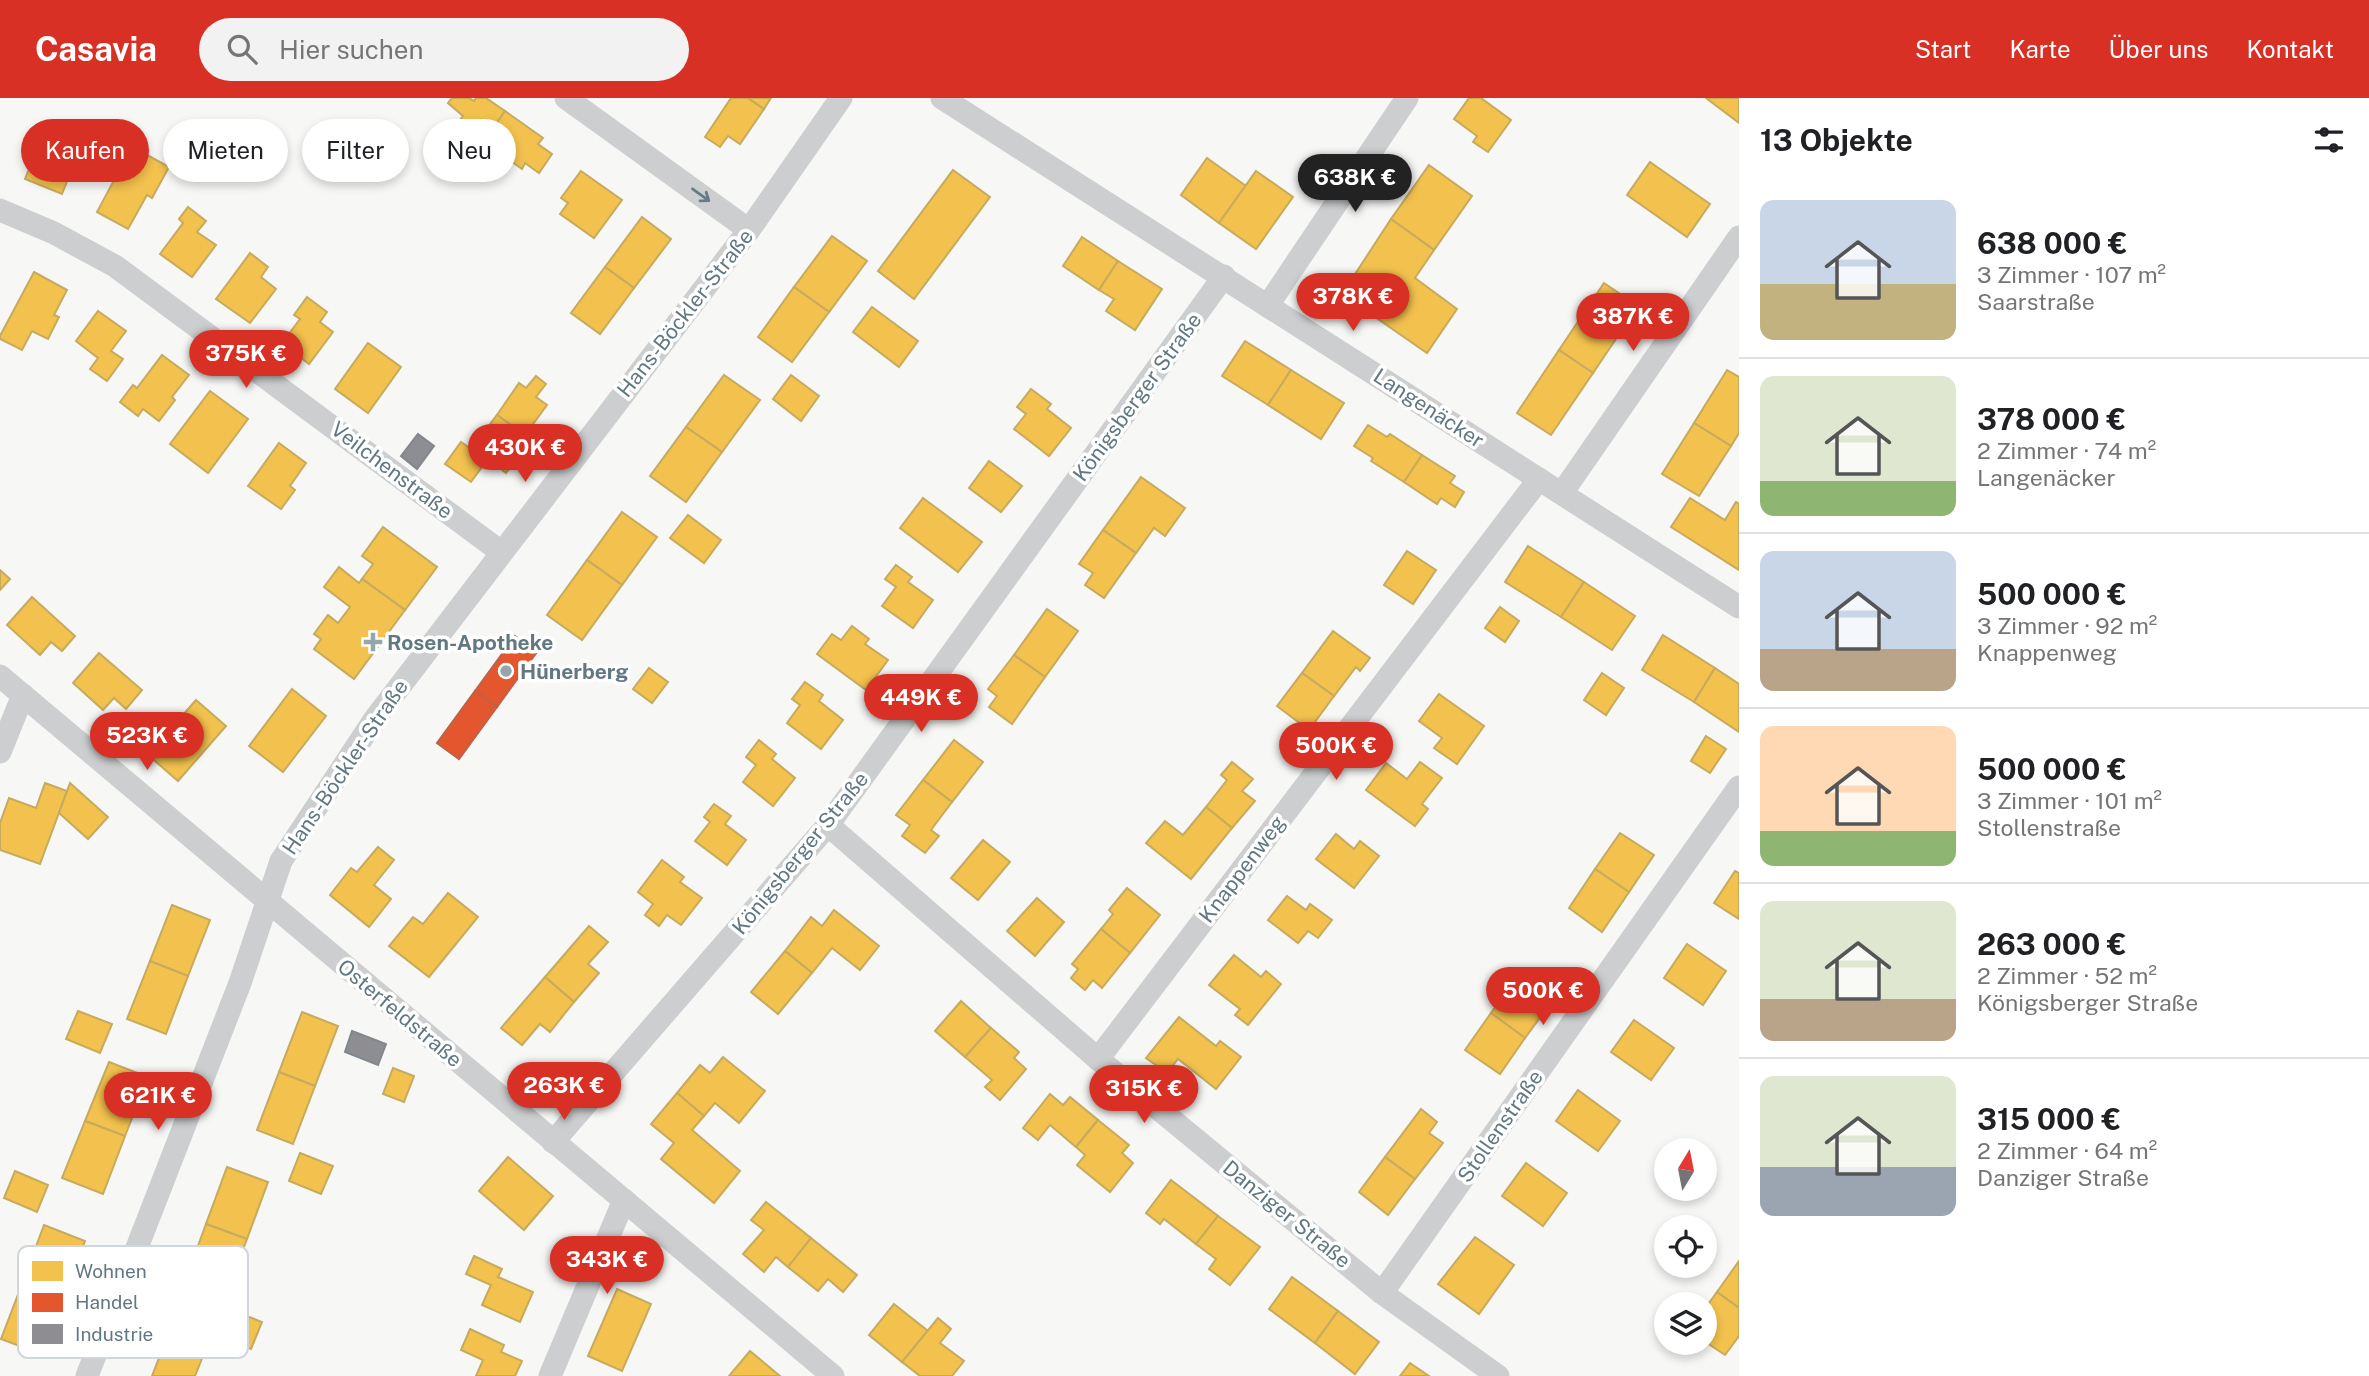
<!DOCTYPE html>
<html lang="de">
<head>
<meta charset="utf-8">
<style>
	body { margin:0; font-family:"Public Sans",sans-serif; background:#f2f2f2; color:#202124; height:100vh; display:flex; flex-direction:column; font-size:26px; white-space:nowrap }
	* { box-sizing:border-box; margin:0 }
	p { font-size:23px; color:#757577 }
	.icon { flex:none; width:38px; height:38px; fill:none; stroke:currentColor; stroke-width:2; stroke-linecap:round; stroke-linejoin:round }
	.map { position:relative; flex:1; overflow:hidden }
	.side { display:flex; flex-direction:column; background:#fff; width:630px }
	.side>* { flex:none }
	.guide { position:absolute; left:21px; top:21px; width:665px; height:63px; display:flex; gap:14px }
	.needle { width:46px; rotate:10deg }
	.controls { position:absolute; left:1654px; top:1040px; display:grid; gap:14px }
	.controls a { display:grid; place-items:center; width:63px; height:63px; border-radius:50%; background:#fff; box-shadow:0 4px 10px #0003; font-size:35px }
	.price { position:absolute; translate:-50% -60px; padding:0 16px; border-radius:24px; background:#d93025; color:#fff; font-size:23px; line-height:46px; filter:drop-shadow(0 2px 4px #0008) }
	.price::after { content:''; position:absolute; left:50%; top:42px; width:21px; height:16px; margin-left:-10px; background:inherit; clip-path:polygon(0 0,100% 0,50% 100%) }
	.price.selected { background:#222; color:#fff }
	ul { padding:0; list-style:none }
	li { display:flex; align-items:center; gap:21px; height:175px; padding:0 21px }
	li+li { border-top:2px solid #e0e0e0 }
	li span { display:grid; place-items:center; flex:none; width:196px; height:140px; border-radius:14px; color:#555 }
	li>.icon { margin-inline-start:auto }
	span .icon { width:84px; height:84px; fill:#fffc; stroke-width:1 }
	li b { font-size:30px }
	h2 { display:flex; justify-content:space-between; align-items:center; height:84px; padding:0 21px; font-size:30px }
	.tag { padding:0 24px; border-radius:32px; background:#fff; box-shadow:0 4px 10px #0003; font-size:24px; line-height:63px }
	.tag.selected { background:#d93025; color:#fff }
	header { display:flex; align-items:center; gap:42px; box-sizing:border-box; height:98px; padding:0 35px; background:#d93025; color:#fff }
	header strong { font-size:33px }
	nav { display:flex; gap:38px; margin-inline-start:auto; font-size:24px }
	.search { width:490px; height:63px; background:#f2f2f2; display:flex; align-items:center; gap:18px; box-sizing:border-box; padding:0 24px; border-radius:38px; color:#757577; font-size:26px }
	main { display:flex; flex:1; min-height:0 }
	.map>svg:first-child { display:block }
	.homes { fill:#f2c14e; stroke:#c6ab5e; stroke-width:2 }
	.shops { fill:#e4572e; stroke:#bd6147; stroke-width:2 }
	.industry { fill:#8d8d92; stroke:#80878d; stroke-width:2 }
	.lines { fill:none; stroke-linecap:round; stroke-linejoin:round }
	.minor { stroke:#cccecf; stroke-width:23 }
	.oneway { stroke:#667c86 }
	.poi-dot { fill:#96a4ab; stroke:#fff; stroke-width:2.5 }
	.labels { text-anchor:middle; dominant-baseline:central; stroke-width:7; stroke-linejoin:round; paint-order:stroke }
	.street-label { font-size:21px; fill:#617882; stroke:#fff }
	.poi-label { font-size:21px; font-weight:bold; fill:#617882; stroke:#fff; text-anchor:start }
	.key { fill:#fff; stroke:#d0d6da; stroke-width:2 }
	.key-label { font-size:19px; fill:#617882 }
</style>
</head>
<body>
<header>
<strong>Casavia</strong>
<div class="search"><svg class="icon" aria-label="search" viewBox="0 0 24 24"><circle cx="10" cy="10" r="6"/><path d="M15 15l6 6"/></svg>Hier suchen</div>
<nav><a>Start</a><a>Karte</a><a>Über uns</a><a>Kontakt</a></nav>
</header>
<main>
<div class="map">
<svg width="1739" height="1278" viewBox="0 0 1739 1278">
	<rect width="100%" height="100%" fill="#f7f7f6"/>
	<!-- homes -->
	<g class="homes">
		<polygon points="452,0 469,0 474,3 476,0 486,0 505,13 483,45 457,26 463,18 448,5"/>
		<polygon points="731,0 748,0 764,11 740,46 728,38 720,49 705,39"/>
		<polygon points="748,0 771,0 764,11"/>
		<polygon points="1469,0 1481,0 1511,22 1488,54 1473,44 1477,38 1454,21"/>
		<polygon points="1706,0 1739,0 1739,25"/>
		<polygon points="505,13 543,40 538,46 552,56 539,75 525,65 522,71 508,61 498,74 478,59 486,47 483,45"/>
		<polygon points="46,29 83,43 62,96 25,81"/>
		<polygon points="138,52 169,69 152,100 147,97 128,131 97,114 121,69 127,72"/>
		<polygon points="1207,60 1246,88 1219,125 1181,97"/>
		<polygon points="1650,64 1710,106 1687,139 1627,97"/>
		<polygon points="1429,67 1472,98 1434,152 1391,121"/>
		<polygon points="953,72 990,99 914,201 878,173"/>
		<polygon points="581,73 622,102 594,140 560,116 568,105 561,100"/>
		<polygon points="1256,73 1293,99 1256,151 1219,125"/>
		<polygon points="188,109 206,123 197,134 216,147 192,179 160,156 183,125 179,121"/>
		<polygon points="642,119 671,141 634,190 605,169"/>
		<polygon points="1391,121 1434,152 1415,180 1457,211 1427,255 1342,196"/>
		<polygon points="832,138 867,163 829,214 794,189"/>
		<polygon points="1082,139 1118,163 1099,192 1063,168"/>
		<polygon points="250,155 268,169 261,179 276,191 250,225 216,201"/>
		<polygon points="1118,163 1162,191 1135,232 1106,213 1114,201 1099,192"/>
		<polygon points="605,169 634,190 600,236 571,215"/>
		<polygon points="34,174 67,192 54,217 59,219 48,241 32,233 22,252 0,241 0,238"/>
		<polygon points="1604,185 1638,208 1593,275 1559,252"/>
		<polygon points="794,189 829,214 792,264 758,239"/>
		<polygon points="307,199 327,214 320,224 333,234 309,266 282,245 300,221 294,217"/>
		<polygon points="872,209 918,243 899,269 853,234"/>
		<polygon points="98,213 126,233 111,253 123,261 107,283 90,271 98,260 76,243"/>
		<polygon points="1245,243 1291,272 1268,307 1222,278"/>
		<polygon points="368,245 401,269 368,315 335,291"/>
		<polygon points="1559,252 1593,275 1551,337 1517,315"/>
		<polygon points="162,257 189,277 172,299 175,302 159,323 143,311 138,318 120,304 133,287 137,290"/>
		<polygon points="1291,272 1344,305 1321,341 1268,307"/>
		<polygon points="1727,272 1739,279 1739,335 1731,348 1694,325"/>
		<polygon points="724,277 760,302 722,354 686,329"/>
		<polygon points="791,277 819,298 801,323 773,301"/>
		<polygon points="536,278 546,286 536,299 547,307 525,337 497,317 519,285 526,290"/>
		<polygon points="1031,291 1051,306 1047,311 1071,330 1049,358 1014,331 1026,316 1017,309"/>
		<polygon points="210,293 248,321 208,375 170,346"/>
		<polygon points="497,317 525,337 515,350 521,355 506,375 488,361 471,384 445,366 461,344 471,351"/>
		<polygon points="1694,325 1731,348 1699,398 1662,376"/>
		<polygon points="1368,327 1387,339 1390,336 1422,357 1404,384 1371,363 1373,360 1354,348"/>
		<polygon points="686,329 722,354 686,404 650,378"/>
		<polygon points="279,345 306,365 290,388 295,392 281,411 248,388"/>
		<polygon points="1422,357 1455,378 1450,385 1464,394 1455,409 1441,400 1437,406 1404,384"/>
		<polygon points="989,363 1022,388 1001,414 969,390"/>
		<polygon points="1141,379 1185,410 1165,438 1154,430 1136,455 1103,432"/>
		<polygon points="923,400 982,444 958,474 900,430"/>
		<polygon points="1690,400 1725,422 1736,404 1739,406 1739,472 1671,429"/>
		<polygon points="622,414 657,439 622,487 587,462"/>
		<polygon points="688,417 721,442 704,465 670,440"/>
		<polygon points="383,429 437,469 405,512 362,481 373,466 362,458"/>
		<polygon points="1103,432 1136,455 1104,500 1085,487 1093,475 1079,466"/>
		<polygon points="1528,448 1584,484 1561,519 1505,484"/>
		<polygon points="1407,453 1436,472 1413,506 1384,487"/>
		<polygon points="587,462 622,487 582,542 547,517"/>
		<polygon points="896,467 912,479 908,484 933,502 913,530 882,508 896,489 885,481"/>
		<polygon points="339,469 359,485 362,481 405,512 354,581 314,551 321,541 314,536 328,517 338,525 350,509 324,489"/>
		<polygon points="0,472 10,481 0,492"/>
		<polygon points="1584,484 1635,518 1612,552 1561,519"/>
		<polygon points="32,499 75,538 62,553 51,544 40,557 7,527"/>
		<polygon points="1500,509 1519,523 1505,544 1485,530"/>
		<polygon points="1047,511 1078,533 1045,579 1014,557"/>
		<polygon points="852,528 869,541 865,546 888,562 866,592 817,556 832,536 841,542"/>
		<polygon points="1333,533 1370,560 1360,573 1356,569 1334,598 1302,575"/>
		<polygon points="1663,537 1715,570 1694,604 1642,572"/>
		<polygon points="99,555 142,592 126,611 114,600 103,612 73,585"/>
		<polygon points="1014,557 1045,579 1012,626 989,609 997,598 988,591"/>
		<polygon points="649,570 668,584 652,605 633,591"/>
		<polygon points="1715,570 1739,586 1739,634 1694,604"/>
		<polygon points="1302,575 1334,598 1309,632 1277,608"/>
		<polygon points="1602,575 1624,590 1606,617 1584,602"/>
		<polygon points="805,584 823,597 819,603 843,622 821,651 787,625 800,607 792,601"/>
		<polygon points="292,591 326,618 283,674 249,648"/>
		<polygon points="1439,596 1484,628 1457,666 1434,650 1442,640 1419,623"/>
		<polygon points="196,602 226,628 178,683 148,657"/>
		<polygon points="1706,638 1726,651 1710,675 1691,663"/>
		<polygon points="759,642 776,656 772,661 795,680 773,708 743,684 756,667 746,659"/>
		<polygon points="954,642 983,664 952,704 923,682"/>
		<polygon points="1232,664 1253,681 1242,693 1255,703 1232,730 1206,709 1227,682 1221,677"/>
		<polygon points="1420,664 1442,680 1422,706 1428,711 1415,728 1366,692 1386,665 1407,681"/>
		<polygon points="923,682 952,704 931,732 939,738 925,755 902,738 910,727 896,717"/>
		<polygon points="45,685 67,693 40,766 0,752 0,725 9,700 36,710"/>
		<polygon points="70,685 108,719 88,741 59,715"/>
		<polygon points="714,706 731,718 725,726 746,742 727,767 695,743 710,724 704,719"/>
		<polygon points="1206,709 1232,730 1191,781 1146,745 1165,723 1183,737"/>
		<polygon points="1620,735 1654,757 1629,794 1595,771"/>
		<polygon points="1336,736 1354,751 1360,743 1379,758 1354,790 1316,761"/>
		<polygon points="983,742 1010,764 978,802 951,780"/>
		<polygon points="378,749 394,762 374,787 391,801 369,829 330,797 351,770 357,774"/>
		<polygon points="662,762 684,779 680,784 702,800 681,827 667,817 659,828 645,817 653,806 638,794"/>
		<polygon points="1595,771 1629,794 1602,834 1569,810"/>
		<polygon points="1735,773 1739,775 1739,821 1714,805"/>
		<polygon points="1127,790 1160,817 1130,855 1101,831 1113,816 1109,812"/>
		<polygon points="448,795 478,819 429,879 389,848 413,819 423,826"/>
		<polygon points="1287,798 1306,812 1310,806 1332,822 1318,840 1308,833 1298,845 1268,822"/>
		<polygon points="1037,800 1064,824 1035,858 1007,833"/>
		<polygon points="172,807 210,822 188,878 150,863"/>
		<polygon points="834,812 879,848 860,872 832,850 812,875 785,853 811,819 822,828"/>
		<polygon points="589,828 608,844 588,866 599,875 574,904 545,879"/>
		<polygon points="1101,831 1130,855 1102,890 1093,882 1085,892 1071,880 1078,871 1072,866"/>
		<polygon points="1687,846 1726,873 1703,907 1664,880"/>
		<polygon points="785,853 812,875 778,916 751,894"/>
		<polygon points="1234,857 1261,879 1266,873 1281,886 1248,927 1235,917 1240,911 1209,887"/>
		<polygon points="150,863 188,878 166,936 127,921"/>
		<polygon points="1518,877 1553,902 1525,940 1491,915"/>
		<polygon points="545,879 574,904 550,934 540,926 522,947 501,930"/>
		<polygon points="961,903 991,930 965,959 935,933"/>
		<polygon points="78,913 112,926 100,955 66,941"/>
		<polygon points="302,914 338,928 315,988 279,974"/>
		<polygon points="1491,915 1525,940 1500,976 1465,952"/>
		<polygon points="1179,919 1216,948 1220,943 1241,959 1216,991 1178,961 1167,975 1146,960"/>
		<polygon points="1634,922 1674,950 1651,982 1611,954"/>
		<polygon points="991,930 1019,954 1014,960 1026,971 1000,1002 985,989 992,982 965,959"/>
		<polygon points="723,959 765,993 739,1025 715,1005 704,1018 677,995 700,967 710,975"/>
		<polygon points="109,964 148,979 125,1038 85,1023"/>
		<polygon points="393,970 414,978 404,1004 383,996"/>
		<polygon points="279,974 315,988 293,1046 257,1032"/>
		<polygon points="1578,992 1620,1023 1598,1053 1556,1023"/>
		<polygon points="677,995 704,1018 692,1032 740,1073 714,1105 661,1061 674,1045 651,1026"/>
		<polygon points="1050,996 1063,1007 1070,999 1098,1022 1076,1049 1050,1027 1038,1042 1023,1030"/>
		<polygon points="1421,1011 1437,1024 1429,1035 1443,1045 1415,1081 1385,1059"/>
		<polygon points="1098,1022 1129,1047 1122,1055 1133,1065 1110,1094 1077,1067 1085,1057 1076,1049"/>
		<polygon points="85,1023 125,1038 103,1096 62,1080"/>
		<polygon points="300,1055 333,1068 321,1096 289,1083"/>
		<polygon points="508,1059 553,1098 524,1132 479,1093"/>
		<polygon points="1385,1059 1415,1081 1388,1117 1359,1094"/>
		<polygon points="1526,1065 1567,1095 1543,1128 1502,1098"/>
		<polygon points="227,1069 268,1084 247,1141 206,1126"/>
		<polygon points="15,1073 48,1087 37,1114 4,1100"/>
		<polygon points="1171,1082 1218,1118 1196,1146 1164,1121 1160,1126 1146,1115"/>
		<polygon points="766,1104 811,1140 788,1169 776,1159 764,1174 743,1156 764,1132 751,1122"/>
		<polygon points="1218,1118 1260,1149 1230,1187 1209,1171 1216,1161 1196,1146"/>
		<polygon points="206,1126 247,1141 224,1201 184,1186"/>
		<polygon points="44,1127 85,1143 62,1202 22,1186"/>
		<polygon points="1475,1139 1514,1167 1479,1216 1438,1186"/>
		<polygon points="811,1140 857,1177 843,1194 828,1181 818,1193 788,1169"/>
		<polygon points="474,1158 502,1171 498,1179 533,1194 520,1224 482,1207 491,1187 466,1176"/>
		<polygon points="1739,1163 1739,1210 1717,1194"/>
		<polygon points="1292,1179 1338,1213 1315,1245 1269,1211"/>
		<polygon points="22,1186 62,1202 41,1256 1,1241"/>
		<polygon points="617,1191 651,1206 622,1273 588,1258"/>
		<polygon points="1717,1194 1739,1210 1739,1238 1725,1257 1704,1243 1704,1212"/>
		<polygon points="894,1206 928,1233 902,1264 869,1237"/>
		<polygon points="231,1212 262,1224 251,1251 220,1239"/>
		<polygon points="1338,1213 1379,1244 1355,1276 1315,1245"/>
		<polygon points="938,1220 951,1231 940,1245 964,1263 952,1278 920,1278 902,1264"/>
		<polygon points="171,1229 209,1243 195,1278 152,1278"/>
		<polygon points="470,1231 504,1247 501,1254 522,1263 515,1278 476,1278 483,1262 461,1252"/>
		<polygon points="750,1253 780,1278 729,1278"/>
		<polygon points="1410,1265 1429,1278 1400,1278"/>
	</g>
	<!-- shops -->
	<g class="shops">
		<polygon points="515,538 537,554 497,609 475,593"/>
		<polygon points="475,593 497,609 459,661 437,645"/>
	</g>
	<!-- industry -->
	<g class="industry">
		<polygon points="418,336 434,348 417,371 401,358"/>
		<polygon points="352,933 386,946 378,967 345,954"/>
	</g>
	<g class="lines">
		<!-- minor -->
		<g class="minor">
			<polyline points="566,0 749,132"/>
			<polyline points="942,0 1739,509"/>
			<polyline points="0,112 54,135 115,168 501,454"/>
			<polyline points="1268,207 1407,0"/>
			<polyline points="1562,395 1739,139"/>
			<polyline points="0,578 833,1278"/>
			<polyline points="0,654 23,597"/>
			<polyline points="828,727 1098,961 1382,1195 1498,1278"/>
			<polyline points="1098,961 1539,381"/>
			<polyline points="553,1044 828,727 1224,178"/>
			<polyline points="1382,1195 1739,689"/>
			<polyline points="87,1278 240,885 281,763 374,622 749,132 841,0"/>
			<polyline points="550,1278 624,1102"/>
		</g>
	</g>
	<!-- one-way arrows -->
	<defs><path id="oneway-shaft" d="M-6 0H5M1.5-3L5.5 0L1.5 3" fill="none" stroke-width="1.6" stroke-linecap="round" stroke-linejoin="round" transform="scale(1.75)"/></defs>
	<use class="oneway" href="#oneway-shaft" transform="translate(701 97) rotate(36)"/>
	<!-- markers -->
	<g class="poi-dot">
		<path d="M369.5 533.5h7v7h7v7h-7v7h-7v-7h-7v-7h7z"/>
		<circle cx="506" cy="573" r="7"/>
	</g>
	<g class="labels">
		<!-- street labels -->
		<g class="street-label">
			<text transform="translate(685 215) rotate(-52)">Hans-Böckler-Straße</text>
			<text transform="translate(1137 299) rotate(-54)">Königsberger Straße</text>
			<text transform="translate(1429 310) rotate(33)">Langenäcker</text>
			<text transform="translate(392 372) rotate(37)">Veilchenstraße</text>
			<text transform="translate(345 669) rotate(-56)">Hans-Böckler-Straße</text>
			<text transform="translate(800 755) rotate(-51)">Königsberger Straße</text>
			<text transform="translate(1242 771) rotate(-53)">Knappenweg</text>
			<text transform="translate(400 915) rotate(40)">Osterfeldstraße</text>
			<text transform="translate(1500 1028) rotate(-55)">Stollenstraße</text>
			<text transform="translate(1287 1116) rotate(39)">Danziger Straße</text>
		</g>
		<!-- poi labels -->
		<g class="poi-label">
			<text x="387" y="544">Rosen-Apotheke</text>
			<text x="520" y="573">Hünerberg</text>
		</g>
	</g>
	<!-- legend -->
	<rect x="18" y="1148" width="230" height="112" rx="10" class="key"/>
	<rect x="32" y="1163" width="31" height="20" fill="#f2c14e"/>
	<rect x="32" y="1195" width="31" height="19" fill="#e4572e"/>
	<rect x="32" y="1226" width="31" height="20" fill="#8d8d92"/>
	<g class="key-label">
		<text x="75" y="1180">Wohnen</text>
		<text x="75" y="1211">Handel</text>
		<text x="75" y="1243">Industrie</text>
	</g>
</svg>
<div class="controls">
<a><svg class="needle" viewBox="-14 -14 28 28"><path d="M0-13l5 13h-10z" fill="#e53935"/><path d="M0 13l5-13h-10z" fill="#757577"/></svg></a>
<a><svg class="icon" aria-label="locate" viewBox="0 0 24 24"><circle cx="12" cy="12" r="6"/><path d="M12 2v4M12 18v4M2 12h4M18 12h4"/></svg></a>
<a><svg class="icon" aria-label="layers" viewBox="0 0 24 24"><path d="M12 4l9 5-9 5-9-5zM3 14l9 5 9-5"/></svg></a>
</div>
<b class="price selected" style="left:1355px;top:116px">638K €</b>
<b class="price" style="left:1353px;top:235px">378K €</b>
<b class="price" style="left:1633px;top:255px">387K €</b>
<b class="price" style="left:246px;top:292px">375K €</b>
<b class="price" style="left:525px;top:386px">430K €</b>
<b class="price" style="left:921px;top:636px">449K €</b>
<b class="price" style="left:147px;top:674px">523K €</b>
<b class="price" style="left:1336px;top:684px">500K €</b>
<b class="price" style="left:1543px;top:929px">500K €</b>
<b class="price" style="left:564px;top:1024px">263K €</b>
<b class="price" style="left:1144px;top:1027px">315K €</b>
<b class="price" style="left:158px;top:1034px">621K €</b>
<b class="price" style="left:607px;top:1198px">343K €</b>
<div class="guide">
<a class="tag selected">Kaufen</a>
<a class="tag">Mieten</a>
<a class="tag">Filter</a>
<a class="tag">Neu</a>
</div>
</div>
<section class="side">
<h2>13 Objekte<svg class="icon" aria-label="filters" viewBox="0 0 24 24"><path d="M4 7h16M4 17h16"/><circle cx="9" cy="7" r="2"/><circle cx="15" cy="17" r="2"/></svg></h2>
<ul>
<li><span style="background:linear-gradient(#c9d6e8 60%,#c2b280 0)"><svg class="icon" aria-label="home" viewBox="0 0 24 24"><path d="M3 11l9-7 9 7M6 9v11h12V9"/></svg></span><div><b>638 000 €</b><p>3 Zimmer · 107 m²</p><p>Saarstraße</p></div></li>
<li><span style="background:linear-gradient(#dfe7d0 75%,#8fb573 0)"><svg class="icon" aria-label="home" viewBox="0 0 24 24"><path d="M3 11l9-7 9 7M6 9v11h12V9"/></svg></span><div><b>378 000 €</b><p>2 Zimmer · 74 m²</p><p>Langenäcker</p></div></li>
<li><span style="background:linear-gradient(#c9d6e8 70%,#b9a48a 0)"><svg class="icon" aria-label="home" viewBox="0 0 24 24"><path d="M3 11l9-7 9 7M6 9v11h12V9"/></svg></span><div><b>500 000 €</b><p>3 Zimmer · 92 m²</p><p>Knappenweg</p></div></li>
<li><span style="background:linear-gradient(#ffd9b3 75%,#8fb573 0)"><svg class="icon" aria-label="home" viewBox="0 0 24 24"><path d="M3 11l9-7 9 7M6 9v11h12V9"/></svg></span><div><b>500 000 €</b><p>3 Zimmer · 101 m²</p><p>Stollenstraße</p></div></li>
<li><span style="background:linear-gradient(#dfe7d0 70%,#b9a48a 0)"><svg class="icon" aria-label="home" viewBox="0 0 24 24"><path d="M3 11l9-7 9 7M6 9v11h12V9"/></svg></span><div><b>263 000 €</b><p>2 Zimmer · 52 m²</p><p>Königsberger Straße</p></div></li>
<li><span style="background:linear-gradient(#dfe7d0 65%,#9aa5b1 0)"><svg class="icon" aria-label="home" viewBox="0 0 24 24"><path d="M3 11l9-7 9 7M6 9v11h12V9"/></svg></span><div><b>315 000 €</b><p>2 Zimmer · 64 m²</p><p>Danziger Straße</p></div></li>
</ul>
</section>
</main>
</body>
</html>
